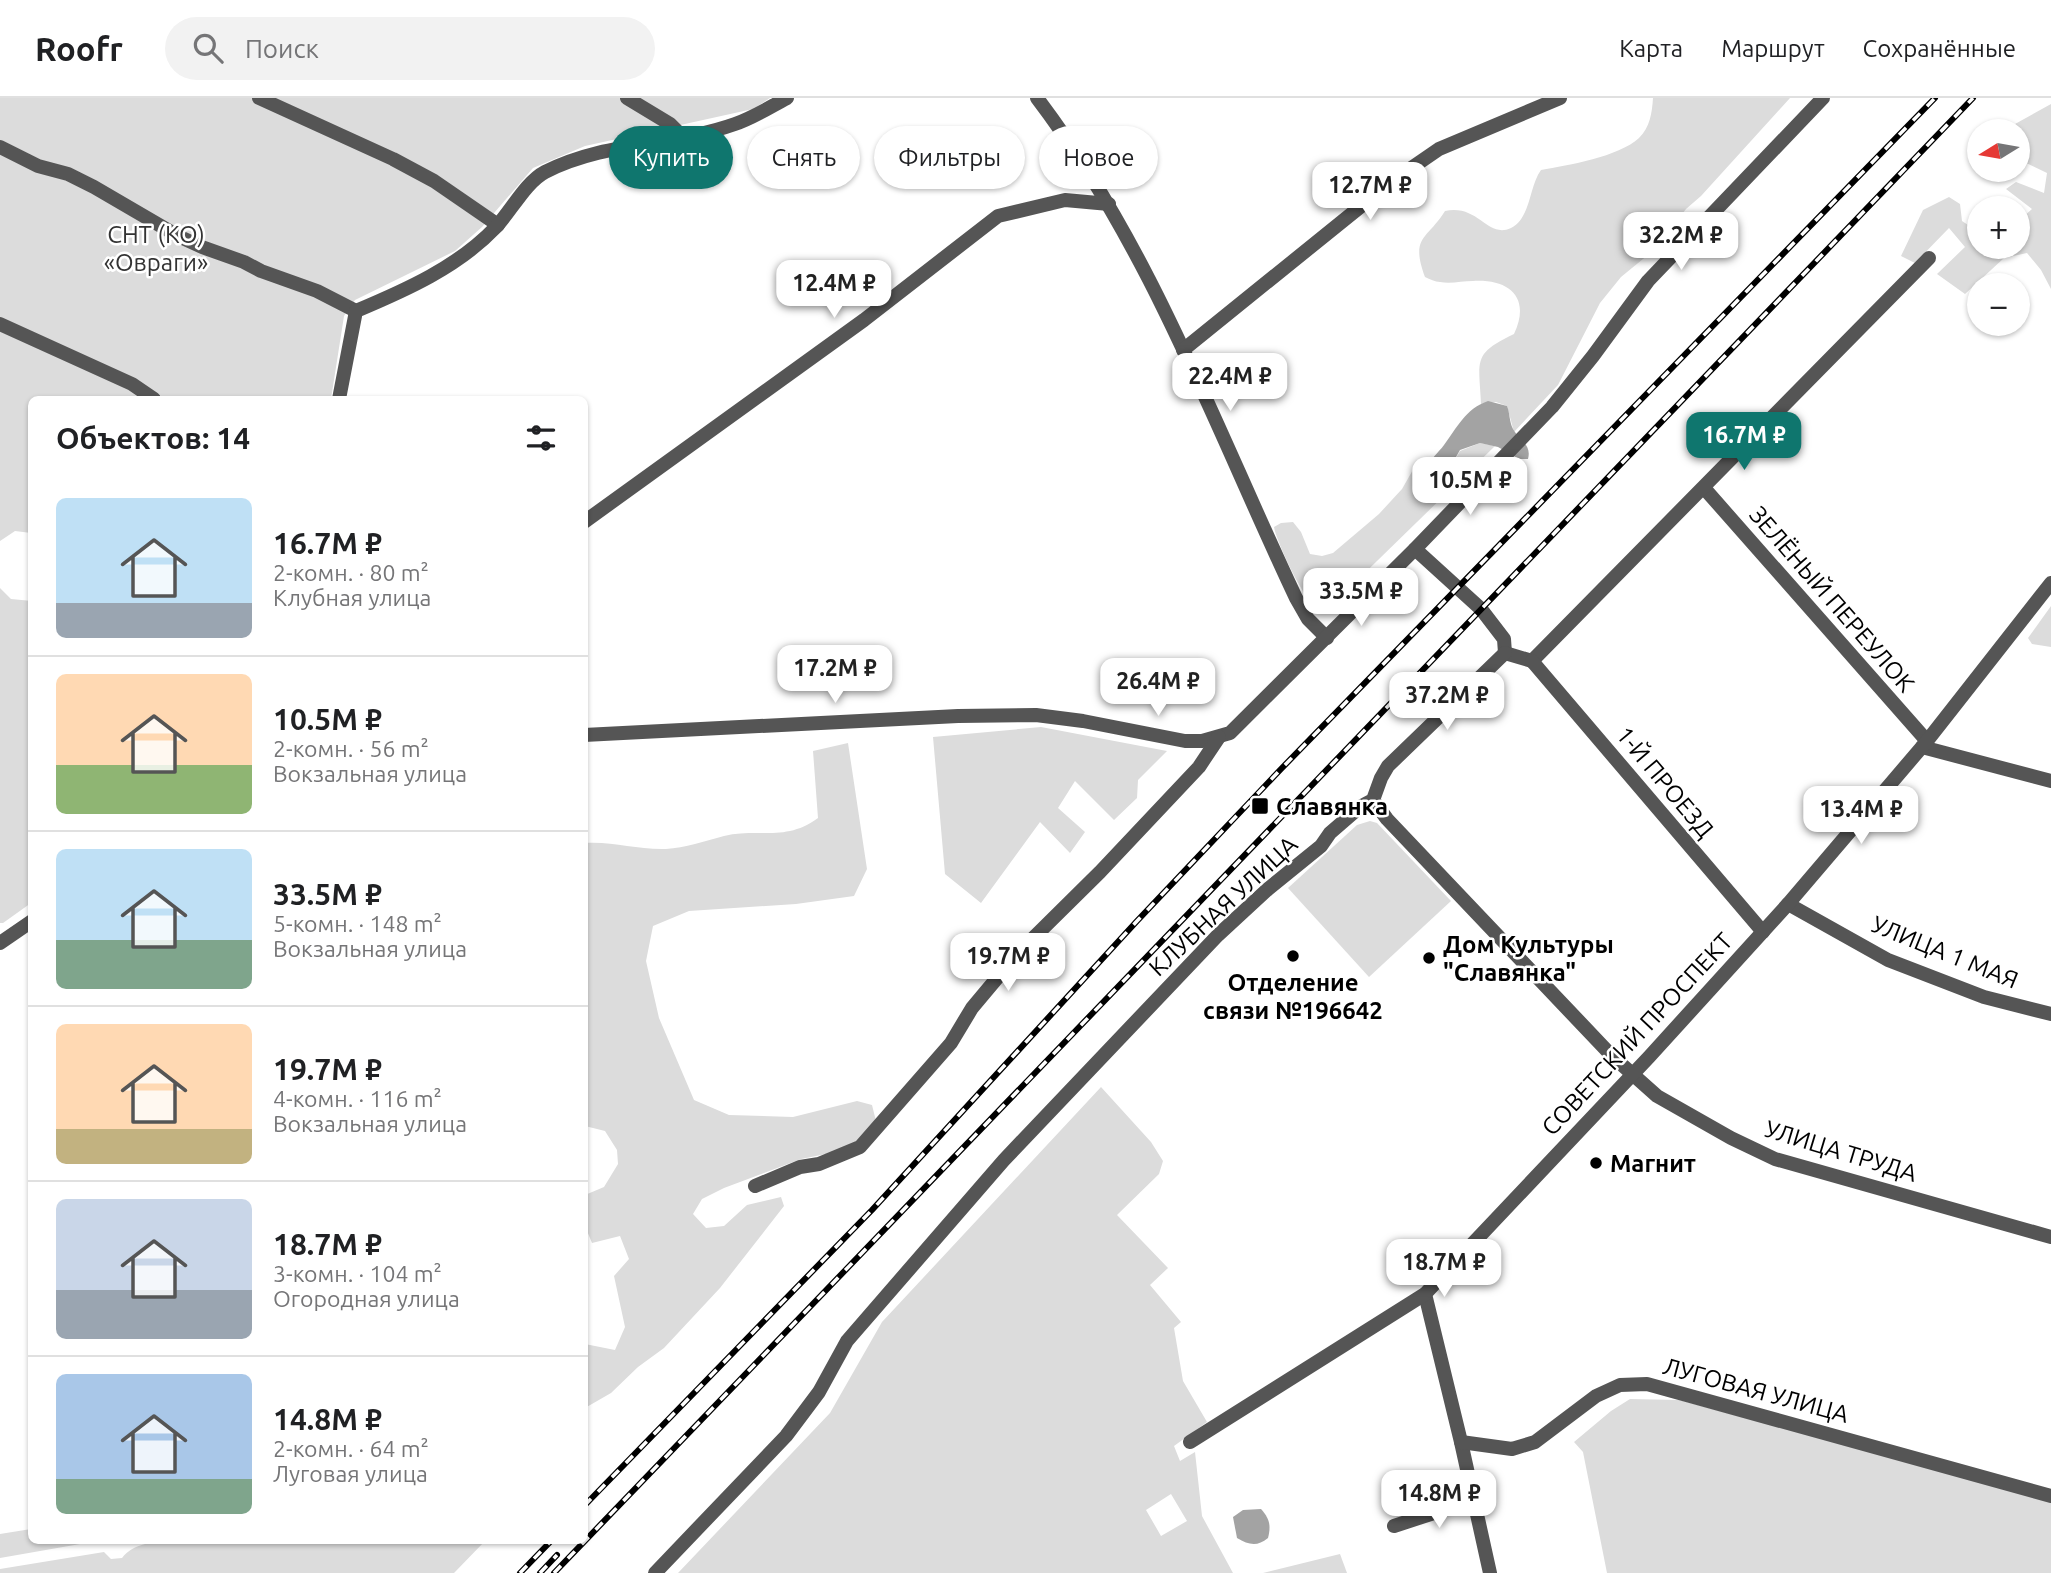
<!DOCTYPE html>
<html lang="ru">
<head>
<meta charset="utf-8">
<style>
	body { margin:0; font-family:Ubuntu,sans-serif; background:#f2f2f2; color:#202124; height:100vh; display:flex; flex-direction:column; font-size:26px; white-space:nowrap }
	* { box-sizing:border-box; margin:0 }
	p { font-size:23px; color:#757577 }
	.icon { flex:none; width:38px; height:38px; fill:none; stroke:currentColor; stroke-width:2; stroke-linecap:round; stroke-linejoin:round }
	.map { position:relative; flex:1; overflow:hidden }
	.drawer { position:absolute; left:28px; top:298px; width:560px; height:1148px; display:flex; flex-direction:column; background:#fff; border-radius:10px; box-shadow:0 2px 5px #0004 }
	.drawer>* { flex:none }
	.top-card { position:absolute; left:609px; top:28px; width:665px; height:63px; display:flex; gap:14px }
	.needle { width:46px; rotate:259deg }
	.controls { position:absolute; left:1967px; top:21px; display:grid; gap:14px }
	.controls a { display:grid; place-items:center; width:63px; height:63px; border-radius:50%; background:#fff; box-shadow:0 2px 5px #0004; font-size:35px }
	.price { position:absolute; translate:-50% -60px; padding:0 16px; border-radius:14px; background:#fff; color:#222; font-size:23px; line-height:46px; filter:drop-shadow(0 2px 4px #0008) }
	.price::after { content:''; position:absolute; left:50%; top:42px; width:21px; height:16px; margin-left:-10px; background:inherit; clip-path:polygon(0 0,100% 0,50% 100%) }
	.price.on { background:#0f766e; color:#fff }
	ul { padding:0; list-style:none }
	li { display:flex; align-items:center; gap:21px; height:175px; padding:0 28px }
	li+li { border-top:2px solid #e0e0e0 }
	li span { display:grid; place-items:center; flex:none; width:196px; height:140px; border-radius:10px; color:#555 }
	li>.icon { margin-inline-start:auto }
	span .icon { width:84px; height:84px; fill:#fffc; stroke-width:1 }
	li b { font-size:30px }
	h2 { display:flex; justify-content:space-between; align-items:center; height:84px; padding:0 28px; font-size:30px }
	.pill { padding:0 24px; border-radius:32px; background:#fff; box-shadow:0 2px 5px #0004; font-size:24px; line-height:63px }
	.pill.on { background:#0f766e; color:#fff }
	header { display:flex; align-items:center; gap:42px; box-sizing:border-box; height:98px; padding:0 35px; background:#fff; border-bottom:2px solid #e0e0e0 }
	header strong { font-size:33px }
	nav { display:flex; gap:38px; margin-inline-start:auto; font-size:24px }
	.search { width:490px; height:63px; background:#f2f2f2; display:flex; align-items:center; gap:18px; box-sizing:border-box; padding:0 24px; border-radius:38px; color:#757577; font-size:26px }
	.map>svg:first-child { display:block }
	.green { fill:#dcdcdc; fill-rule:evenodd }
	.water { fill:#a3a3a3 }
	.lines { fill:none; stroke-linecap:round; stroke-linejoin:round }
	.minor { stroke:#555; stroke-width:14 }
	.rail-casing { stroke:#000; stroke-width:6 }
	.rail { stroke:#fff; stroke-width:3.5; stroke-dasharray:10; stroke-linecap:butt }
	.poi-dot { fill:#000; stroke:#fff; stroke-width:2.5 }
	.labels { text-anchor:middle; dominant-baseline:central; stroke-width:5; stroke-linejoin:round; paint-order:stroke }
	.park-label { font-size:24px; fill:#333; stroke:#fff }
	.street-label { font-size:24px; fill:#000; stroke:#fff }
	.poi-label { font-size:24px; font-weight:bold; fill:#000; stroke:#fff; text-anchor:start }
</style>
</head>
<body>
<header>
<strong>Roofr</strong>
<div class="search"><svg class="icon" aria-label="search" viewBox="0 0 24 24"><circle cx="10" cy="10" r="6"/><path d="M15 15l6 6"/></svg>Поиск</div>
<nav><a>Карта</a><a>Маршрут</a><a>Сохранённые</a></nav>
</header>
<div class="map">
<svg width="2051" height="1475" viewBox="0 0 2051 1475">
	<rect width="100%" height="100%" fill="#fff"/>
	<!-- green -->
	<g class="green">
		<polygon points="0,0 770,0 753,11 585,48 533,70 482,129 455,153 355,202 344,218 331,301 32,301 31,435 15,433 0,443"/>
		<path d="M1653,0h137l-89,98 -15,13 -32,41 -33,27 -21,26 -42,82 -44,47 -7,-26 -11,-4 -15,2c-2,-44 -9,-50 33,-70 17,-36 -4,-55 -41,-53 -11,0 -22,3 -33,1 -5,0 -10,-3 -15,-5 -15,-41 2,-37 20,-66 34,-7 42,28 66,17 20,-10 18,-42 30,-58 28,-5 77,-13 98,-32 11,-11 13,-25 14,-40z"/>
		<polygon points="2051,6 2051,191 2041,172 2027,155 2004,160 1965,196 1937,176 1965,149 1949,130 1915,165 1901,158 1923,112 1949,99 1960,106 1962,123 1974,131 1979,128 1979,149 2018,149 2018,118 2022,120 2032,111 2006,91 2016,84 2044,95 2047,75 2018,61 2018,33 2015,33 2015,26"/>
		<path d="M1480,345l15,3 -157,153c-7,3 -19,8 -27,2 -10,-7 -35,-61 -37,-74l7,-4 12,-1 8,10 9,22 12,2 11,-3 46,-39 23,-25 12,-21h13v3l8,5 17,-11 8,-14z"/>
		<polygon points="0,490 11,501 32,503 31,805 3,825 0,825"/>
		<polygon points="2051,508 2051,549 2032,546 2028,540"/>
		<polygon points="1041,629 1167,653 1138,682 1137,700 1114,722 1075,683 1058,710 1085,734 1070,755 1040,724 981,805 945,776 933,639"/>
		<path d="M848,645l19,126 -13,27 -58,8 -107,7 -36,15 -7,35 13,57 35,82 35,15 64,2 64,-16 15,4 4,16 -19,22 -16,8 -40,8 -77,29 -22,11 -9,15 13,14 18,-2 23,-21 34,-8 3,9 -64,82 -56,60 -26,19 -27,26 -26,15v-64l30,6 10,-23 -11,-51 15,-17 -9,-23 -28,7 -7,-17v-31l19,-8 14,-23 -1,-14 -12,-19 -20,-5v-283c27,-2 53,7 81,6 19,-1 39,-8 58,-13 34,-8 62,6 94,-18l-5,-67z"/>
		<polygon points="1370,723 1377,725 1451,803 1369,879 1288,790 1357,727"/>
		<path d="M1101,989l50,55 12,19 -4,13 -42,41 51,53 -18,17 31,37 -7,6 9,53 24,41 -33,24 6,15 15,-9 7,64 31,57h-555l152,-160 52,-91zM1171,1396l16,27 -26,15 -15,-26z"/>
		<polygon points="1630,1301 1679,1302 2051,1402 2051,1475 1607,1475 1583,1354 1574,1344 1611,1313"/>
		<polygon points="31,1431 32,1442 103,1442 0,1460 0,1436"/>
		<path d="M169,1442h317l-32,33h-454v-4l104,-17 7,7 11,-1c12,-15 29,-15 47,-18z"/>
		<polygon points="1340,1456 1347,1475 1263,1475"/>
	</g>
	<!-- water -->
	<g class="water">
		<path d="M1488,303l19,5c3,7 2,15 6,23 6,11 19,15 15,30h-9l-21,-12 -18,-4 -20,7 -8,14 -18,12 -4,-1 -3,-7c4,-10 11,-15 17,-23 13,-17 21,-36 44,-44z"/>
		<path d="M1261,1411c9,10 10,17 7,29 -11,9 -19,7 -31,0l-4,-21 10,-7z"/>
	</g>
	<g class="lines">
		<!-- minor -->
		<g class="minor">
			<polyline points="259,0 393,61 434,83 498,127"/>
			<polyline points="627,0 670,26 683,39"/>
			<path d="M1037,0c114,150 179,331 259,500l12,21 19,19"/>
			<polyline points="0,49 38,68 68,76 94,89 178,138 202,149 244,164 261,173 317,193 356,213"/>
			<polyline points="0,226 132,286 154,301"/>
			<polyline points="1183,252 1391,84 1439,51 1560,0"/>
			<path d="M339,301l17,-88c50,-21 102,-44 140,-84 15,-16 30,-45 49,-55 61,-31 128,-26 190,-48 18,-6 35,-17 52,-26"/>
			<polyline points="1704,390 1927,643"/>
			<polyline points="584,424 864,222 998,118 1065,102 1109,106"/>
			<polyline points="1415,451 1481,511 1504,541 1505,555"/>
			<polyline points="1505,555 1532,563"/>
			<polyline points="1532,563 1929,160"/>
			<polyline points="1532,563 1763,834"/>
			<polyline points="584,637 958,618 1036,617 1083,623 1185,643 1202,643 1230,635 1415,451 1552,309 1593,258 1648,183 1823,0"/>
			<polyline points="1922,649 2051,683"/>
			<polyline points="1373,702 1387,721 1611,957 1657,998 1731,1040 1775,1061 2051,1139"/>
			<polyline points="1788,806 1888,862 1984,899 2051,916"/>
			<polyline points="0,845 32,823"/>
			<polyline points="755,1088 800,1069 819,1066 860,1049 951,945 972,910 1018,855 1100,774 1199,669 1219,639"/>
			<polyline points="1425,1196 1461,1344 1490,1475"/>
			<polyline points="1190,1344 1425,1196 1649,959 1788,806 1927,643 2051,485"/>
			<polyline points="1461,1344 1512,1351 1535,1344 1596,1298 1620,1287 1647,1286 2051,1398"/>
			<polyline points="1394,1428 1474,1402"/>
			<polyline points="655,1475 786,1338 819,1294 847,1243 1004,1062 1218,837 1268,791 1321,748 1330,735 1360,709 1373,702 1381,680 1388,668 1505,555"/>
		</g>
		<defs>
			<g id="rail">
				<polyline points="584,1408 872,1112 1137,823 1281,671 1935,0"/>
				<polyline points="520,1475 552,1442"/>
				<polyline points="540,1475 557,1457"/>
				<polyline points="554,1475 1973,0"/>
			</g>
		</defs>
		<!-- rail casing -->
		<use href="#rail" class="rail-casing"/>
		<!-- rail -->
		<use href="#rail" class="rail"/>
	</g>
	<!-- markers -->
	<g class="poi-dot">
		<rect x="1251" y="699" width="18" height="18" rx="3.5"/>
		<circle cx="1293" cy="858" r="7"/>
		<circle cx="1429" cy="860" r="7"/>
		<circle cx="1596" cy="1065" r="7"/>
	</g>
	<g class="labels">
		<!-- park labels -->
		<g class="park-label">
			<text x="156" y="136">СНТ (КО)<tspan x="156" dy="28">«Овраги»</tspan></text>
		</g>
		<!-- street labels -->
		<g class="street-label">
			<text transform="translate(1832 501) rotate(49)">ЗЕЛЁНЫЙ ПЕРЕУЛОК</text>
			<text transform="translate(1665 684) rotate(50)">1-Й ПРОЕЗД</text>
			<text transform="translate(1223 808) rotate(-43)">КЛУБНАЯ УЛИЦА</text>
			<text transform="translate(1945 854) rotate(22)">УЛИЦА 1 МАЯ</text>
			<text transform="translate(1637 936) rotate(-47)">СОВЕТСКИЙ ПРОСПЕКТ</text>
			<text transform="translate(1841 1053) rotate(17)">УЛИЦА ТРУДА</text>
			<text transform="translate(1756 1292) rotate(15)">ЛУГОВАЯ УЛИЦА</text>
		</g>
		<!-- poi labels -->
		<g class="poi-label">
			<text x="1276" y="708">Славянка</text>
			<text x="1443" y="846">Дом Культуры<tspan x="1443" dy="28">"Славянка"</tspan></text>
			<text x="1293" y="884" text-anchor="middle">Отделение<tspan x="1293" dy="28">связи №196642</tspan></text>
			<text x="1610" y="1065">Магнит</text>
		</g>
	</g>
</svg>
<div class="controls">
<a><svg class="needle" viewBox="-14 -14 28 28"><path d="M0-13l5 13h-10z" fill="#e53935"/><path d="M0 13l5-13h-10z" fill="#757577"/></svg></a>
<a>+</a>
<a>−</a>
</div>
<b class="price" style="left:1370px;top:124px">12.7M ₽</b>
<b class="price" style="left:1681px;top:174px">32.2M ₽</b>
<b class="price" style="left:834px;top:222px">12.4M ₽</b>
<b class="price" style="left:1230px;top:315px">22.4M ₽</b>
<b class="price on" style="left:1744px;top:374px">16.7M ₽</b>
<b class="price" style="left:1470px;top:419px">10.5M ₽</b>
<b class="price" style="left:1361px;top:530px">33.5M ₽</b>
<b class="price" style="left:835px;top:607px">17.2M ₽</b>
<b class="price" style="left:1158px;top:620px">26.4M ₽</b>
<b class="price" style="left:1447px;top:634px">37.2M ₽</b>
<b class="price" style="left:1861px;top:748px">13.4M ₽</b>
<b class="price" style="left:1008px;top:895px">19.7M ₽</b>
<b class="price" style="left:1444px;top:1201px">18.7M ₽</b>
<b class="price" style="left:1439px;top:1432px">14.8M ₽</b>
<div class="top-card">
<a class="pill on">Купить</a>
<a class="pill">Снять</a>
<a class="pill">Фильтры</a>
<a class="pill">Новое</a>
</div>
<section class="drawer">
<h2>Объектов: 14<svg class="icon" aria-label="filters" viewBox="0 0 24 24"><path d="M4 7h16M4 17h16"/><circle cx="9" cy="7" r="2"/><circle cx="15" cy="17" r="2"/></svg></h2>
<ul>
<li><span style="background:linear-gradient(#bfe0f5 75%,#9aa5b1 0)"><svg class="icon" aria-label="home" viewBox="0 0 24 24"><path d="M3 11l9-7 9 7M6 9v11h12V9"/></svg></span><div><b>16.7M ₽</b><p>2-комн. · 80 m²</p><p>Клубная улица</p></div></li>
<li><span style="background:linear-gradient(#ffd9b3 65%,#8fb573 0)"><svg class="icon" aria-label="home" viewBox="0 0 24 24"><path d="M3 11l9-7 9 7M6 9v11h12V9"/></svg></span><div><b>10.5M ₽</b><p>2-комн. · 56 m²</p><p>Вокзальная улица</p></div></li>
<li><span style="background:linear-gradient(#bfe0f5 65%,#7fa58c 0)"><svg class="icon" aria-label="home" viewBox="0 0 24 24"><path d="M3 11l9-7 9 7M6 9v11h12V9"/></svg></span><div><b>33.5M ₽</b><p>5-комн. · 148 m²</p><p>Вокзальная улица</p></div></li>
<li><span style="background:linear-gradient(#ffd9b3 75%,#c2b280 0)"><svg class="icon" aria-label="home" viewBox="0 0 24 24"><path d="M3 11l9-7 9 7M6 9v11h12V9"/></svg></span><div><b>19.7M ₽</b><p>4-комн. · 116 m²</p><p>Вокзальная улица</p></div></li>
<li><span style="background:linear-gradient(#c9d6e8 65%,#9aa5b1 0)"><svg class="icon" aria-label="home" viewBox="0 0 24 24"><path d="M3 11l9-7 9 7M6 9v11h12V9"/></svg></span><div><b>18.7M ₽</b><p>3-комн. · 104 m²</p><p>Огородная улица</p></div></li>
<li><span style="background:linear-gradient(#a9c7e8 75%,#7fa58c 0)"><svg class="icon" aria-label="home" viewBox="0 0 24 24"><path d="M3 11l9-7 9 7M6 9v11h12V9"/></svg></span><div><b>14.8M ₽</b><p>2-комн. · 64 m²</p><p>Луговая улица</p></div></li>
</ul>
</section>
</div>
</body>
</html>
